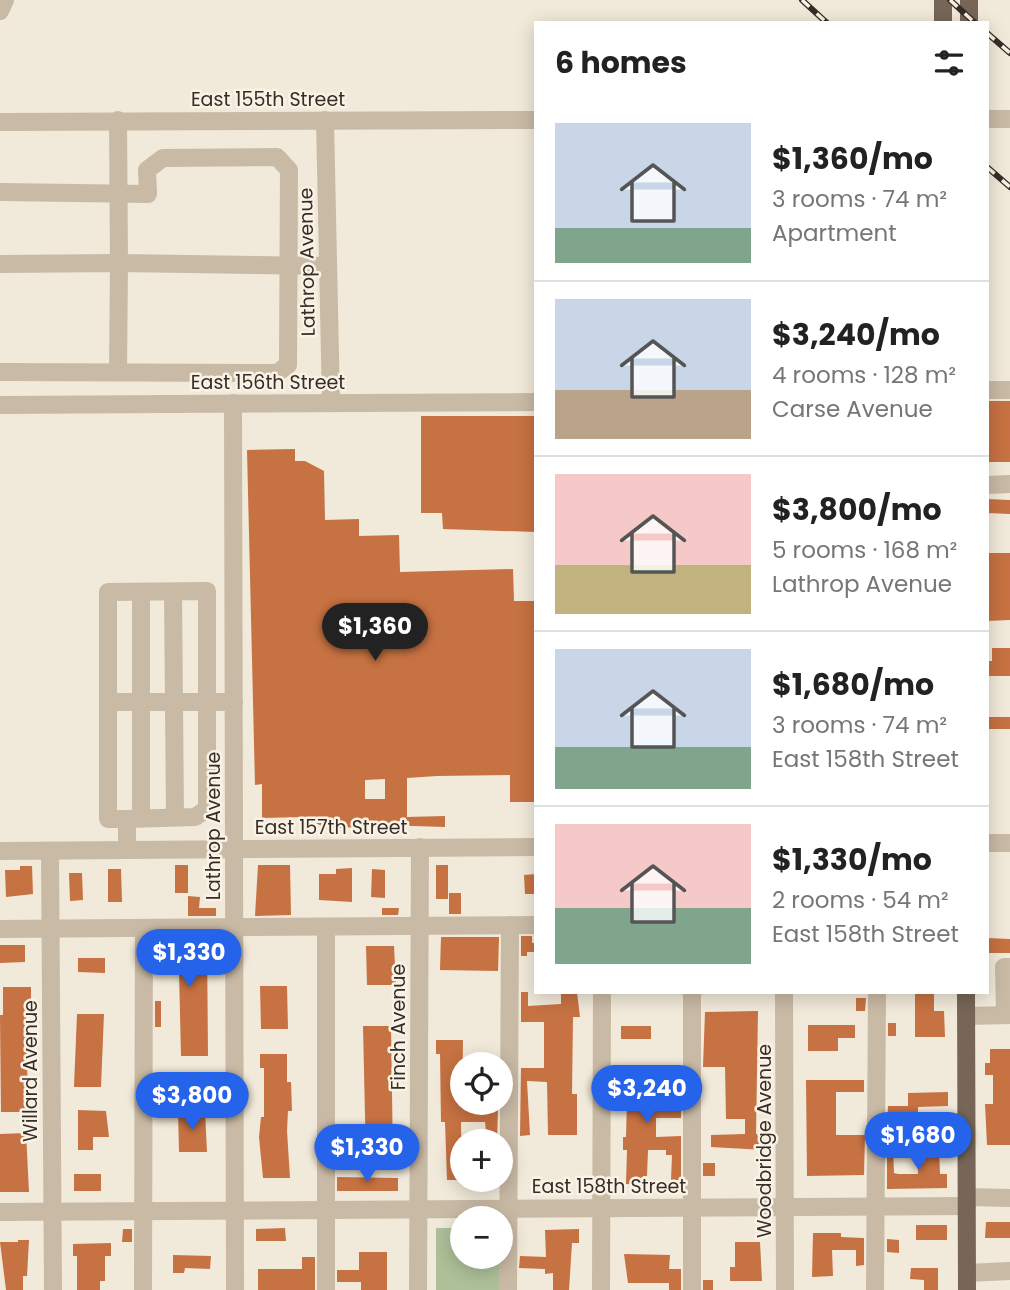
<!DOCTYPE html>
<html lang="en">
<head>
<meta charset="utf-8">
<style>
	body { margin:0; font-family:Poppins,sans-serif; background:#f2f2f2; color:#222; height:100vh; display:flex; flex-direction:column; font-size:26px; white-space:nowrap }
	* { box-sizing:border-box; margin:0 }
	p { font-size:23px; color:#767676 }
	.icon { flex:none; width:38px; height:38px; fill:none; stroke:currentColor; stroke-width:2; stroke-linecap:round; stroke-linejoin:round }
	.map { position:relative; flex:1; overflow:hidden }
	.side { position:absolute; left:534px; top:21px; width:455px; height:973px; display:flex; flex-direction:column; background:#fff; border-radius:0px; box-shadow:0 4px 18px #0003 }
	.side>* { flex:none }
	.tools { position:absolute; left:450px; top:1052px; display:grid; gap:14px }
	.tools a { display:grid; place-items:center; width:63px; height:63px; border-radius:50%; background:#fff; box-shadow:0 4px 18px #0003; font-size:35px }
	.price { position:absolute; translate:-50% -60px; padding:0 16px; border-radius:24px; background:#2563eb; color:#fff; font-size:23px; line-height:46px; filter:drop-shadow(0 2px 4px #0008) }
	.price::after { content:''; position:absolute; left:50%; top:42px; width:21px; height:16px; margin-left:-10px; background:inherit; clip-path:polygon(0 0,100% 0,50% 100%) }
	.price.current { background:#222; color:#fff }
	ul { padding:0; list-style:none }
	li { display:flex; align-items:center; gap:21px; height:175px; padding:0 21px }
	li+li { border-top:2px solid #e0e0e0 }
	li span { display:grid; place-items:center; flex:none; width:196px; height:140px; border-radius:0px; color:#555 }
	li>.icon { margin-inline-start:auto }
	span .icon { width:84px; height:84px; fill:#fffc; stroke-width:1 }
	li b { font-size:30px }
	h2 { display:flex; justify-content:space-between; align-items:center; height:84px; padding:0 21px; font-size:30px }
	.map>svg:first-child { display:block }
	.green { fill:#aec099 }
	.building { fill:#c77242; fill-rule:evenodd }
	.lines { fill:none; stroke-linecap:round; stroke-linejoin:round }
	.minor { stroke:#c9baa5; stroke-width:18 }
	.major { stroke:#776657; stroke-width:18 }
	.rail-casing { stroke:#352d26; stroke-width:6 }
	.rail { stroke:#f9f2e5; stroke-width:3.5; stroke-dasharray:10; stroke-linecap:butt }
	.labels { text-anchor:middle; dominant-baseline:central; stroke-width:5; stroke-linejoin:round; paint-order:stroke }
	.street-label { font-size:19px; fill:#352d26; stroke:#f9f2e5 }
</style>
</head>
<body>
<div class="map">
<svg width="1010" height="1290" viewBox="0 0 1010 1290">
	<rect width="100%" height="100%" fill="#f1e9d9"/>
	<!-- green -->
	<polygon class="green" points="436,1228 462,1228 462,1256 500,1256 503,1290 436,1290"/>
	<!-- building -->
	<g class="building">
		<rect x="987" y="401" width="23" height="61"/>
		<polygon points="421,416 536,416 536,532 443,529 442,513 421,513"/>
		<path d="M295,449v12h10l19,10 1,49 34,-1v17l40,-1 1,37 113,-3 1,32h22v201h-26v-27l-73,1 -30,2v39l38,-1v11l-63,-2 -55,4 -22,-12 -43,1v-34l-7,1 -8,-335zM385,779v20h-20v-19z"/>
		<polygon points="987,499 1010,500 1010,514 987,513"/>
		<polygon points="987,553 1010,553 1010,620 987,621"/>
		<polygon points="992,648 1010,648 1010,676 987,676 987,661 992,661"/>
		<rect x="987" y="717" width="23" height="12"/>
		<rect x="175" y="865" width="13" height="28"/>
		<polygon points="258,865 290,865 291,915 255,916"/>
		<rect x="436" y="865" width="12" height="34"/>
		<polygon points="20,866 32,866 33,894 6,897 5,870 20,870"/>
		<polygon points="352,868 352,902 319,900 319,874 336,874 336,869"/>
		<polygon points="108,869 121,869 122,902 108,902"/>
		<polygon points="372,869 385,870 385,898 371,897"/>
		<polygon points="69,873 82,873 83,900 70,901"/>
		<polygon points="536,874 536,894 525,894 524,875"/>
		<rect x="449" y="893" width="12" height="21"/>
		<polygon points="188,896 200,897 199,908 216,908 216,916 188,916"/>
		<polygon points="382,908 399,908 398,915 382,915"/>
		<polygon points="521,936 532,936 532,943 535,943 535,952 527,952 527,956 521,956"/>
		<polygon points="441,937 499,937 498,971 440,970"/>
		<polygon points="987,938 1010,939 1010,953 987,953"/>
		<polygon points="173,939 207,939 208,1056 181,1056 179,971 155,971 155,941"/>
		<polygon points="0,945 25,945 25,962 0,963"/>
		<polygon points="366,946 394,946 396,985 367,985"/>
		<polygon points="78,958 105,958 105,973 78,972"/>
		<polygon points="260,986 287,986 288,1029 261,1029"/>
		<polygon points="3,987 31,987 31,1001 26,1001 28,1112 1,1112 0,1015 3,1015"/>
		<polygon points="521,992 528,992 528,1006 561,1004 561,992 577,992 580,1017 573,1017 572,1094 577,1094 577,1135 548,1135 547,1082 527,1081 530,1135 520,1136 521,1068 544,1068 544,1022 521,1022"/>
		<polygon points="915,992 934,992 934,1011 944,1011 945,1037 915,1037"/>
		<polygon points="856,998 866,998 865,1011 856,1011"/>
		<rect x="155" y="1001" width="6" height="26"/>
		<polygon points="758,1011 756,1134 764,1134 764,1150 711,1147 711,1135 745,1134 745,1119 726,1119 725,1067 703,1067 705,1012"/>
		<polygon points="77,1014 104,1014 101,1087 74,1087"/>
		<rect x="888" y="1023" width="8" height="13"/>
		<polygon points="808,1025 855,1025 855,1038 838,1038 838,1051 808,1051"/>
		<polygon points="363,1026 391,1026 393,1160 366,1160"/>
		<rect x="621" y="1026" width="30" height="13"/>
		<polygon points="436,1040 463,1040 462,1108 498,1110 497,1141 487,1141 485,1122 461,1122 462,1180 447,1180 445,1122 441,1122 440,1054 436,1054"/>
		<polygon points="990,1049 1010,1049 1010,1145 987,1145 985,1104 993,1104 993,1075 985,1075 985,1063 990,1063"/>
		<polygon points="260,1054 287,1054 287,1082 291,1082 292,1111 288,1111 287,1131 290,1178 263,1178 259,1137 261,1117 264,1117 264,1068 260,1068"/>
		<polygon points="623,1067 653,1067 658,1102 681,1103 681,1118 656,1118 656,1137 681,1136 681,1180 671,1180 672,1155 666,1155 666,1150 648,1150 647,1176 643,1176 643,1185 626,1184 627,1150 623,1150 623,1137 626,1137 627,1100"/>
		<polygon points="806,1080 864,1080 864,1092 836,1092 836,1135 865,1135 864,1175 807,1176"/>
		<polygon points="948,1092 948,1106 918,1107 918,1134 887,1134 888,1106 908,1106 908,1093"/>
		<polygon points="78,1110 106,1111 109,1137 93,1137 93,1150 78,1150"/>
		<polygon points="178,1111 205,1111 207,1152 179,1152"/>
		<polygon points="26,1133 29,1192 0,1192 0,1134"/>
		<polygon points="887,1147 893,1147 894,1173 898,1174 918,1174 917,1147 939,1147 940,1174 947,1174 947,1188 887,1189"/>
		<rect x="703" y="1163" width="12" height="13"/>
		<rect x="74" y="1174" width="27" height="17"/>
		<polygon points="337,1177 398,1178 398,1191 337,1191"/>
		<polygon points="986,1222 1010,1222 1010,1238 985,1238"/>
		<rect x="916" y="1225" width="31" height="15"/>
		<polygon points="285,1228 286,1241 256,1241 256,1229"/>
		<polygon points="123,1229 132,1229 132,1242 122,1242"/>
		<polygon points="579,1229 579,1243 572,1243 569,1290 553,1290 553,1273 545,1274 545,1269 519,1268 520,1256 546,1257 545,1230"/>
		<polygon points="813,1233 841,1233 841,1237 864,1238 864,1265 856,1266 856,1250 832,1250 833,1276 812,1277"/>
		<polygon points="887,1239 899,1240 899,1253 887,1252"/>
		<polygon points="18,1240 29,1240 27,1276 23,1276 23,1290 6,1290 0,1242 18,1242"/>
		<polygon points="735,1242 760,1242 762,1281 730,1281 730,1267 735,1267"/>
		<polygon points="111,1243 111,1256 105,1256 105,1281 100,1281 100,1290 77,1290 77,1256 73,1256 73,1244"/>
		<polygon points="359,1252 387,1252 387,1290 361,1290 361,1282 337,1282 337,1270 359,1270"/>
		<polygon points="624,1254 670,1255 669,1269 681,1269 681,1290 669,1290 669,1283 628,1283"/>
		<polygon points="173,1255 211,1256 210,1269 185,1268 184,1273 173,1273"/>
		<polygon points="302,1257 315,1257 315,1290 258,1290 258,1269 302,1269"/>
		<polygon points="911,1268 938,1268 938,1290 924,1290 924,1280 910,1279"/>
		<rect x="703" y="1280" width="10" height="10"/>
	</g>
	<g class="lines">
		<!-- minor -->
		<g class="minor">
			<polyline points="0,11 5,0"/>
			<polyline points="987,119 1010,119"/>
			<polyline points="118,120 119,263 328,266"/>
			<polyline points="325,120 331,403"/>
			<polyline points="0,122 536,120"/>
			<polyline points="0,192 148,194 147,170 163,158 277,157 289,170 288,365 277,373 0,372"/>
			<polyline points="0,264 119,263 118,372"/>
			<polyline points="987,390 1010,390"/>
			<polyline points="233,403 235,1290"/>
			<polyline points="0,405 536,402"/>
			<polyline points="987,485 1010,484"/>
			<polyline points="173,592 175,817"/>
			<polyline points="108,702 234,702"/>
			<polyline points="141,818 141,592"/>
			<polyline points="987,843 1010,843"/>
			<polyline points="127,850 127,819 108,819 108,592 207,591 207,809 195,817 127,819"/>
			<polyline points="0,851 536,847"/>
			<polyline points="50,851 53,1290"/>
			<polyline points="0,929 536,925"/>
			<polyline points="692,992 692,1290"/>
			<polyline points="784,992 785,1290"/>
			<polyline points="1005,1015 1004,967 1010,967"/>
			<polyline points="966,1016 1010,1015"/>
			<polyline points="967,1197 1010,1198"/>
			<polyline points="0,1212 967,1206"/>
			<polyline points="967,1273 1010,1271"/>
			<polyline points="143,1290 144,928"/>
			<polyline points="326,1290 326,927"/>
			<polyline points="418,1290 420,847"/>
			<polyline points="508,1290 510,925"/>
			<polyline points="601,1290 602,992"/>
			<polyline points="875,1290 877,992"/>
		</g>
		<!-- major -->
		<g class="major">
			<polyline points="943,0 943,23"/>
			<polyline points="969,0 969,23"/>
			<polyline points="966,992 967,1290"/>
		</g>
		<defs>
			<g id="rail">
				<polyline points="802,0 827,23"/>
				<polyline points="950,0 975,23"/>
				<polyline points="987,33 1010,53"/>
				<polyline points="987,167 1010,187"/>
			</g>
		</defs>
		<!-- rail casing -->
		<use href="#rail" class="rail-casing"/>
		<!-- rail -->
		<use href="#rail" class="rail"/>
	</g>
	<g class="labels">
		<!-- street labels -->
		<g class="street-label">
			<text x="268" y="99">East 155th Street</text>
			<text transform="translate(307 262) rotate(-91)">Lathrop Avenue</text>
			<text x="268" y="382">East 156th Street</text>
			<text transform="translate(213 826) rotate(-90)">Lathrop Avenue</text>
			<text x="331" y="827">East 157th Street</text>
			<text transform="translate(398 1027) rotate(-90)">Finch Avenue</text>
			<text transform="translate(30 1071) rotate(-90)">Willard Avenue</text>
			<text transform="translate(764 1141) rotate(-90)">Woodbridge Avenue</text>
			<text x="609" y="1186">East 158th Street</text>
		</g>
	</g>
</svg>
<div class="tools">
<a><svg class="icon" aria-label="locate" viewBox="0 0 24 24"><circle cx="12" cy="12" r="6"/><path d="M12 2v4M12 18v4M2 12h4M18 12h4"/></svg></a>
<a>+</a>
<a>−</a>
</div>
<b class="price current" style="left:375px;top:663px">$1,360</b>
<b class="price" style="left:189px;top:989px">$1,330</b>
<b class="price" style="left:647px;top:1125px">$3,240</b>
<b class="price" style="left:192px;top:1132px">$3,800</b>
<b class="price" style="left:918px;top:1172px">$1,680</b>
<b class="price" style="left:367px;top:1184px">$1,330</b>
<section class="side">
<h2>6 homes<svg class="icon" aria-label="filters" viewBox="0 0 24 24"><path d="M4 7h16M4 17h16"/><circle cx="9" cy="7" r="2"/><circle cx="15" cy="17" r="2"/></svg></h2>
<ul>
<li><span style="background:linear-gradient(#c9d6e8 75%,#7fa58c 0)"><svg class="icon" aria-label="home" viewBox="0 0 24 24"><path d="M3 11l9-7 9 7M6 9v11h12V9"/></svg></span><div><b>$1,360/mo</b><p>3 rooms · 74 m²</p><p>Apartment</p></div></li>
<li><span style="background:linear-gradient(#c9d6e8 65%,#b9a48a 0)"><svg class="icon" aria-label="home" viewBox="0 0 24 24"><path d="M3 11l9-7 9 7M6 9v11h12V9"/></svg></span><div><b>$3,240/mo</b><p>4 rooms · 128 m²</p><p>Carse Avenue</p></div></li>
<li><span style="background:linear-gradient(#f6c9c9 65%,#c2b280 0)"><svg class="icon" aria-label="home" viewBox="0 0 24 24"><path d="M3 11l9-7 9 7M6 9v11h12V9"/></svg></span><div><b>$3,800/mo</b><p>5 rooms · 168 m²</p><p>Lathrop Avenue</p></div></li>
<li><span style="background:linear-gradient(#c9d6e8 70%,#7fa58c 0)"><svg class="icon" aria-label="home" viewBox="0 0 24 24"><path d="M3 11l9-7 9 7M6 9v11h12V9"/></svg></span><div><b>$1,680/mo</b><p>3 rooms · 74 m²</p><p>East 158th Street</p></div></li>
<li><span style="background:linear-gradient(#f6c9c9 60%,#7fa58c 0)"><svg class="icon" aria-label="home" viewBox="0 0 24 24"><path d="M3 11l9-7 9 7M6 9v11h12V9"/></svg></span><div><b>$1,330/mo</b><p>2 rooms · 54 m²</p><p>East 158th Street</p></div></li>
</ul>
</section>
</div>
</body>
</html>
